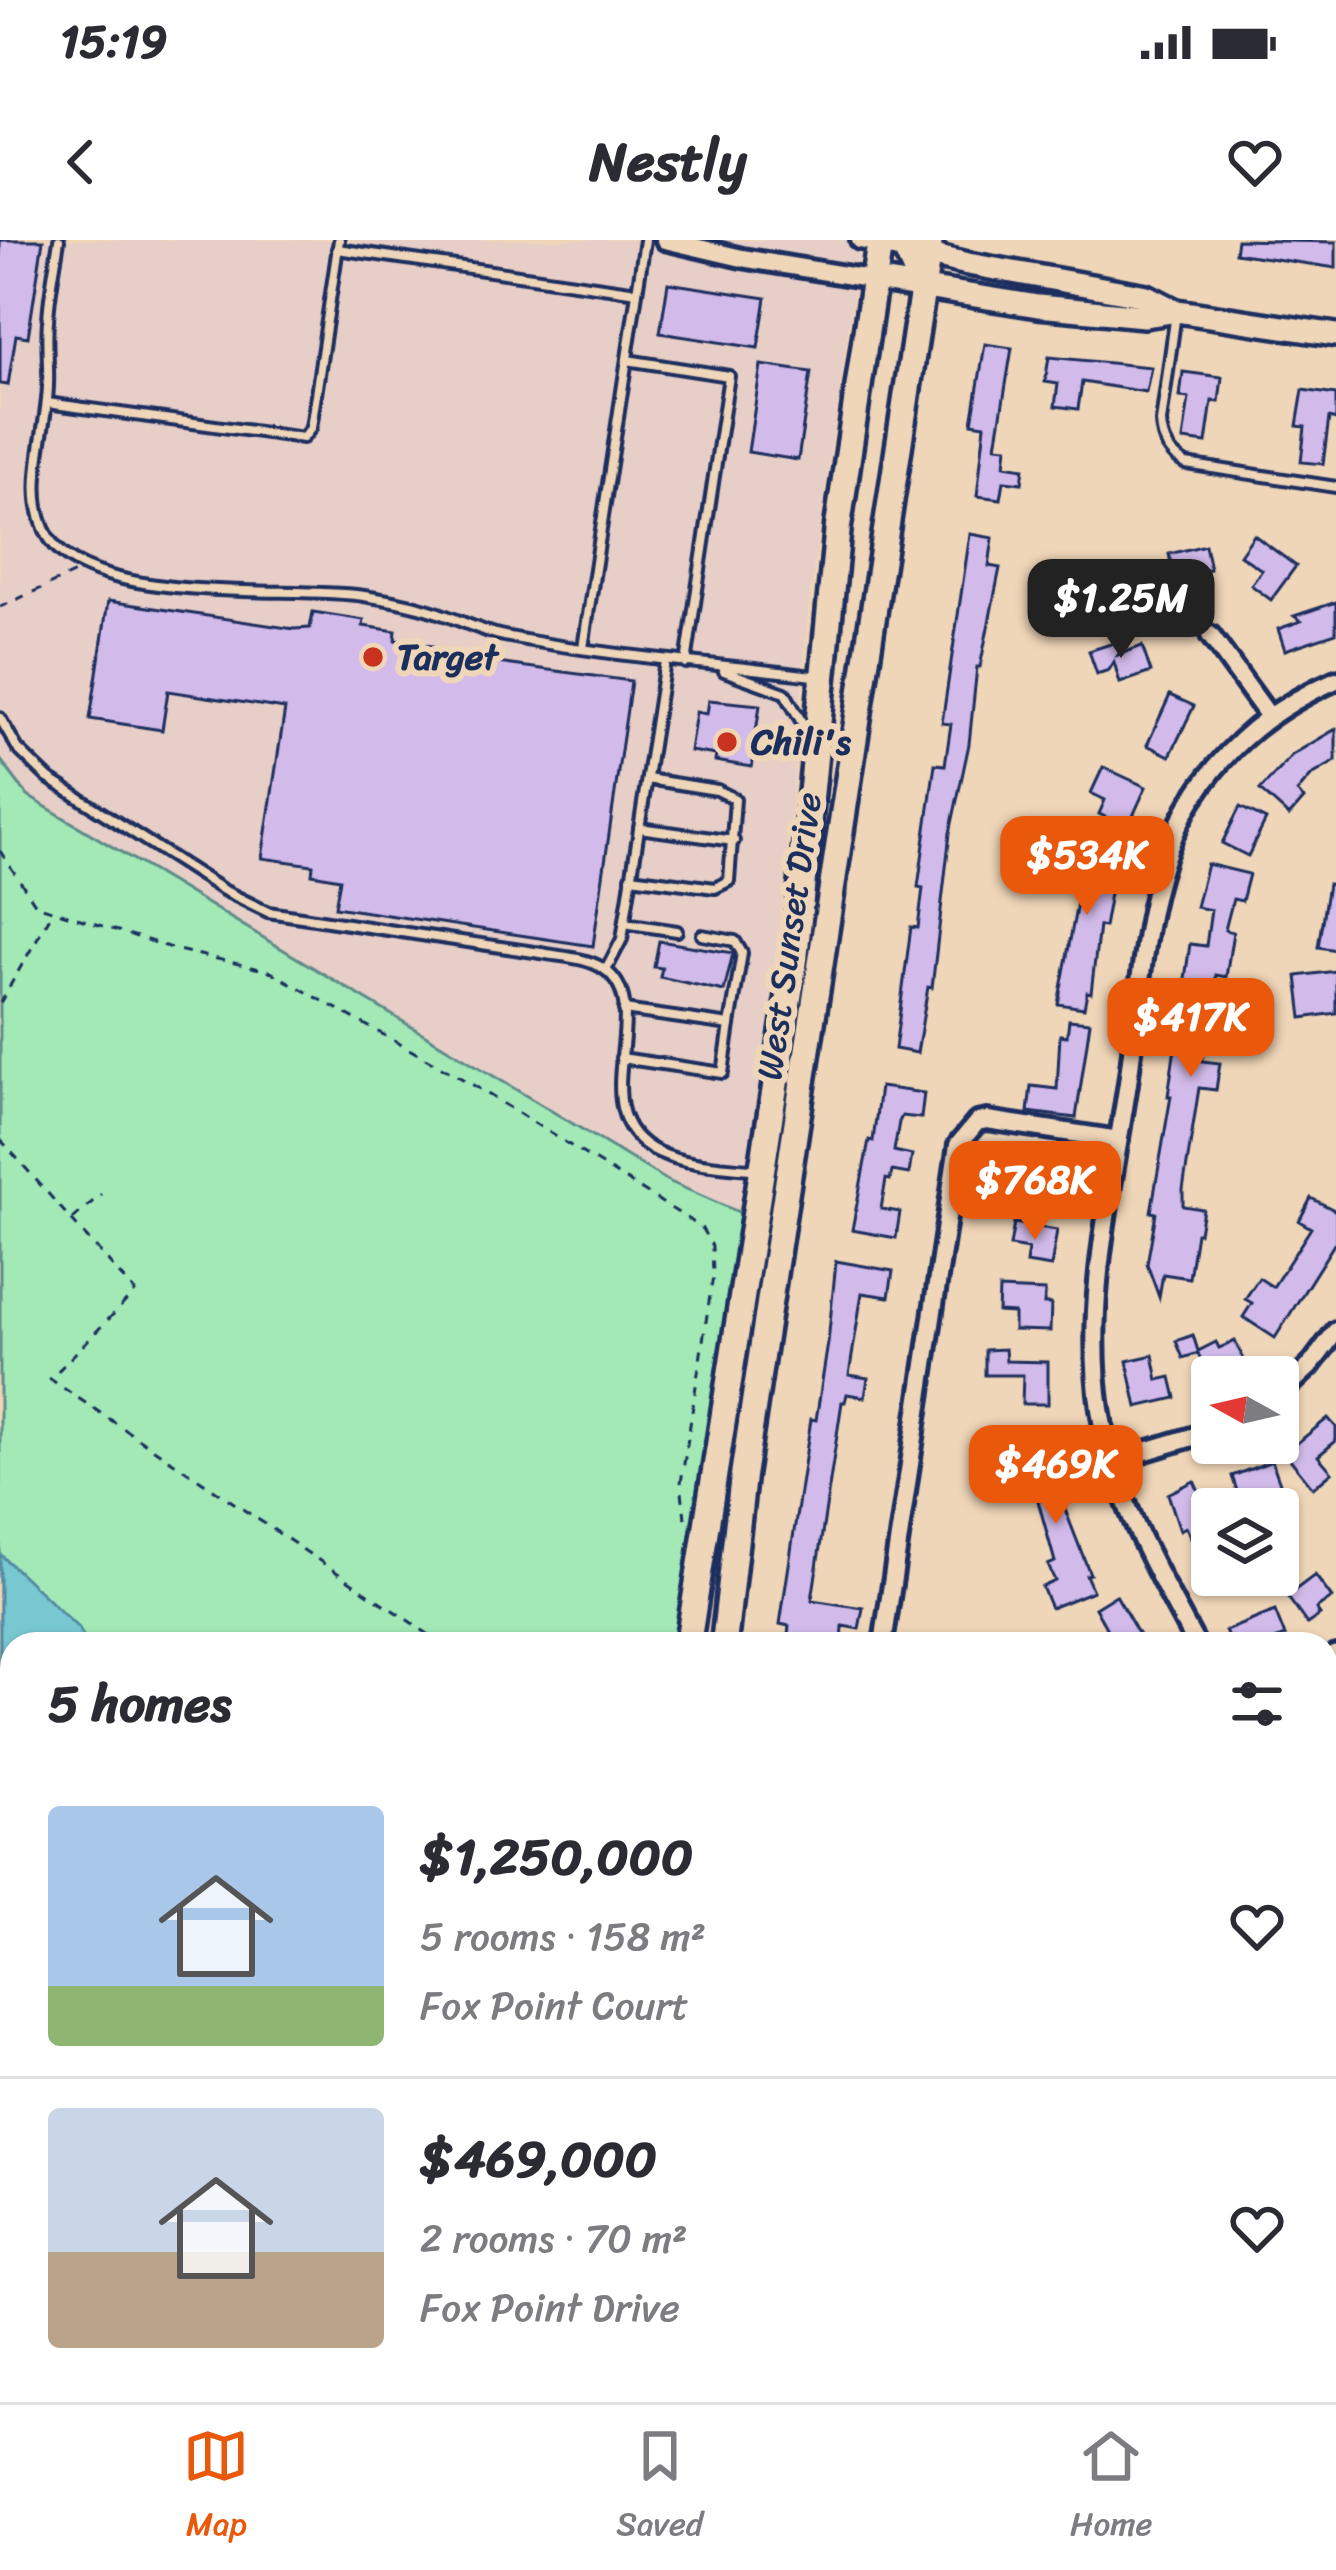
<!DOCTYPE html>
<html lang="en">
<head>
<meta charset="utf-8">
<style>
	body { margin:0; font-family:Sriracha,sans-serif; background:#f2f2f3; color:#2b2b33; height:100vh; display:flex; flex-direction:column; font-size:45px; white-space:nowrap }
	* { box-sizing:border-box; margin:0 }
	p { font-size:39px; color:#7c7c81 }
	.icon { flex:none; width:66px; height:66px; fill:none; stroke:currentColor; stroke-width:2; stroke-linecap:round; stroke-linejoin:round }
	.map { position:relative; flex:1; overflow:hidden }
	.drawer { position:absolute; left:0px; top:1392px; width:1338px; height:771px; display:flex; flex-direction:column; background:#fff; border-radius:36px 36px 0 0; box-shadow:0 3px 9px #0004 }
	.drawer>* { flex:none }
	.needle { width:78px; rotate:278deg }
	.fabs { position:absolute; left:1191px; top:1116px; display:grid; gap:24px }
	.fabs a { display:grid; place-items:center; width:108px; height:108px; border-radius:12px; background:#fff; box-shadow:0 3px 9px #0004; font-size:60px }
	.price { position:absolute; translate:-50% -102px; padding:0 27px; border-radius:24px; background:#ea580c; color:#fff; font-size:39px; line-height:78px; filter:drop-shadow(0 3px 6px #0008) }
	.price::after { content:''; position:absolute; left:50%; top:72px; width:36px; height:27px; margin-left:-18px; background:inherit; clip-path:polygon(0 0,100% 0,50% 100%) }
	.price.on { background:#222; color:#fff }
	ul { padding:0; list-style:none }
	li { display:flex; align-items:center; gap:36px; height:300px; padding:0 48px }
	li+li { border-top:3px solid #e1e1e2 }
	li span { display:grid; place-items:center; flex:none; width:336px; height:240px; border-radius:12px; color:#555 }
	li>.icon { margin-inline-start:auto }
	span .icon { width:144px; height:144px; fill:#fffc; stroke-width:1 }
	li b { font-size:51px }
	h2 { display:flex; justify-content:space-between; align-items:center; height:144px; padding:0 48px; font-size:51px }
	.status { display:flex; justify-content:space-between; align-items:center; height:84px; padding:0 60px; background:#fff; direction:ltr }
	.status svg { height:33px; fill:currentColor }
	header { display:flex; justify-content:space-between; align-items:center; height:156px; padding:0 48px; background:#fff; font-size:54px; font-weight:800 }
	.tabs { display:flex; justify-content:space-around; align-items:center; height:168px; border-top:3px solid #e1e1e2; background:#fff; font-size:33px; color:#7c7c81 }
	.tabs a { display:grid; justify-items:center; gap:6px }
	.tabs .on { color:#ea580c }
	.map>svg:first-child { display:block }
	.built { fill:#e7cec7 }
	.green { fill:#a2e9b6; stroke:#5e8c8a; stroke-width:3 }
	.water { fill:#78c8d2; stroke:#538ba4; stroke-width:3 }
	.building { fill:#d2bbea; stroke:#1b2f5e; stroke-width:3 }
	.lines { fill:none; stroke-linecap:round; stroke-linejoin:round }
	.service-casing { stroke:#1b2f5e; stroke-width:16 }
	.minor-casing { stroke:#1b2f5e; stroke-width:26 }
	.tertiary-casing { stroke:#1b2f5e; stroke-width:30 }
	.secondary-casing { stroke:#1b2f5e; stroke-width:33 }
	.path { stroke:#1b2f5e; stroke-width:3; stroke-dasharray:9 9; stroke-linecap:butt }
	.service { stroke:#f0d6b8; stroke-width:8 }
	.minor { stroke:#f0d6b8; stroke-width:16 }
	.tertiary { stroke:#f0d6b8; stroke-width:21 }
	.secondary { stroke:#f0d6b8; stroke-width:24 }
	.poi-dot { fill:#c8321e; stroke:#f0d6b8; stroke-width:4.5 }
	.labels { text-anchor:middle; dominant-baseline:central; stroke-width:12; stroke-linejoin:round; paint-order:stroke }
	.poi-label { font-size:36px; font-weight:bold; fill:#1b2f5e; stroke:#f0d6b8; text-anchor:start }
	.street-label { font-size:36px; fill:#1b2f5e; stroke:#f0d6b8 }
</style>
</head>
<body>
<div class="status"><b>15:19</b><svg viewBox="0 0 49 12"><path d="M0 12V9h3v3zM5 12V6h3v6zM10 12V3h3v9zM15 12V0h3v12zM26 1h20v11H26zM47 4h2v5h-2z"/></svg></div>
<header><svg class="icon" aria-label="back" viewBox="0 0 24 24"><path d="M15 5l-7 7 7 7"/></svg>Nestly<svg class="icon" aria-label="heart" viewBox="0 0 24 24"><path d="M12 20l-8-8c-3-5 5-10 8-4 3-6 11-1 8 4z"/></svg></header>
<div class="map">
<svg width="1336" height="2162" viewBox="0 0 1336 2162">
	<rect width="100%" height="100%" fill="#f0d6b8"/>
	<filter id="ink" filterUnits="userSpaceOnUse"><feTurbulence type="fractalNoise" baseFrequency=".00833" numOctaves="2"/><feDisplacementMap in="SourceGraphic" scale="24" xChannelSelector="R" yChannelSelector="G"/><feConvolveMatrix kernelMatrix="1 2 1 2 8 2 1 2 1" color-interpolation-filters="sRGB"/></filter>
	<g filter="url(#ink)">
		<!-- built -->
		<g class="built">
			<polygon points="0,0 861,0 809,360 786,625 745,975 668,941 27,556 0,519"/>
			<polygon points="0,1716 12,1725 12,2151 497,2151 505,2162 0,2162"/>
		</g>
		<!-- green -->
		<g class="green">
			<polygon points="0,519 28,556 668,941 745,975 674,1404 12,1404 12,1621 0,1611"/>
			<polygon points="1336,1433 1336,2162 920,2162 907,2151 1326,2151 1326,1438"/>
		</g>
		<!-- water -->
		<polygon class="water" points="0,1314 79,1389 87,1404 12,1404 12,1442 0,1430"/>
		<!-- building -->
		<g class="building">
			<polygon points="0,0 43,0 28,97 16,95 8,145 0,144"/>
			<polygon points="1237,0 1336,2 1336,28 1235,13"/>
			<polygon points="668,43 766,58 758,108 660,93"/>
			<polygon points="985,104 1012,108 996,206 1007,207 1005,225 1024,228 1022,243 1004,241 1001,259 977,256 985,185 972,183"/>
			<polygon points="1049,117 1151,127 1146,152 1082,142 1078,169 1055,166 1058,144 1045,142"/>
			<polygon points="761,125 811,132 798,220 748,212"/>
			<polygon points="1183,132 1222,137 1219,162 1212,161 1206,203 1183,200 1189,158 1180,157"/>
			<polygon points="1303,150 1336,155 1336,180 1329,178 1323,224 1301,222 1305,187 1297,186"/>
			<polygon points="970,294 993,298 989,326 1000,328 980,427 977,427 969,504 950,593 932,748 928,747 917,813 895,809 911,687 918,688 923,648 918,647 935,524 945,525 951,484 942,483"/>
			<polygon points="1254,295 1296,326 1271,360 1251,345 1262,330 1240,315"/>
			<polygon points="1205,305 1210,329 1174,337 1169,314"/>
			<polygon points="1143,330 1163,343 1142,376 1122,364"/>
			<polygon points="108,361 294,389 310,388 313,372 364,380 363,386 396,391 395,400 432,406 431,414 631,441 593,706 335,667 340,639 312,634 313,625 262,618 285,469 168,451 162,490 90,479"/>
			<polygon points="1336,362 1336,393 1285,410 1278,389 1301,381 1294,376"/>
			<polygon points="1129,398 1118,415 1142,406 1151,432 1120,443 1114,422 1109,430 1097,434 1089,411"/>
			<polygon points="1170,455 1194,466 1170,516 1147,505"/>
			<polygon points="709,460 760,465 756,492 763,493 761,512 755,511 752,527 715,521 716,515 690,511 696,472 707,474"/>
			<polygon points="1336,489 1336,521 1312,535 1297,552 1304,559 1289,576 1260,550 1292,515"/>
			<polygon points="1103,527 1146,547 1128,587 1099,574 1105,560 1091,553"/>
			<polygon points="1240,567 1266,580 1248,616 1222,603"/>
			<polygon points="1068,600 1118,609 1104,687 1099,686 1091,753 1087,752 1084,768 1058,764 1081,642 1082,625 1064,622"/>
			<polygon points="1207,624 1249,634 1242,661 1233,659 1225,690 1233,692 1226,737 1216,735 1202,821 1220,823 1216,850 1199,848 1183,950 1183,966 1203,969 1199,993 1196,993 1189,1038 1163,1034 1159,1057 1147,1024 1156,973 1151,972 1171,856 1168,856 1190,704 1206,706 1211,670 1196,667"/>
			<polygon points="1328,644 1336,645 1336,710 1318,707"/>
			<polygon points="659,701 733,713 724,751 660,737 662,728 654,727"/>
			<polygon points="1336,731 1336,773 1302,778 1297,736"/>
			<polygon points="1069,780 1090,782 1076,878 1028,872 1031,846 1057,849 1060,795 1067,796"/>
			<polygon points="880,847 924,853 921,878 902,876 899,882 894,911 912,915 909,934 892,931 890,940 886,939 881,969 900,972 896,998 852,990 869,900 873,901"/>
			<polygon points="1022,909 1064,916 1062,932 1068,933 1064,956 1042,953 1045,938 1018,934"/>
			<polygon points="1311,958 1336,971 1336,1001 1275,1098 1243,1077 1252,1063 1245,1059 1259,1038 1273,1047 1311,988 1299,981"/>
			<polygon points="1014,983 1057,990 1051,1027 1026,1023 1028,1009 1010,1006"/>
			<polygon points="836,1021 893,1031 889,1057 862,1053 849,1135 868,1138 865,1157 847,1154 845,1162 842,1162 812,1360 863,1368 859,1389 843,1386 842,1404 787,1404 789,1386 780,1384 811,1179 816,1180 828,1103"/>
			<polygon points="999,1049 1045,1051 1044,1064 1051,1064 1050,1091 1014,1090 1014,1073 998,1072"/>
			<polygon points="1193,1095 1198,1111 1216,1102 1219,1108 1235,1101 1247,1126 1212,1137 1211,1142 1198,1113 1183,1118 1176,1101"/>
			<polygon points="1005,1109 1006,1121 1048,1122 1048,1164 1022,1164 1023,1135 985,1135 985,1110"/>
			<polygon points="1153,1115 1158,1140 1171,1137 1176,1158 1137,1167 1127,1121"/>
			<polygon points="1328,1178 1336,1187 1336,1201 1318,1216 1332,1232 1313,1248 1285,1213"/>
			<polygon points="1044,1191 1059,1254 1090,1334 1086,1335 1093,1351 1051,1368 1042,1347 1055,1341 1048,1325 1055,1322 1020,1196"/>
			<polygon points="1272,1221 1282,1249 1241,1263 1232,1236"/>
			<polygon points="1194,1241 1212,1280 1212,1301 1196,1308 1186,1287 1180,1290 1168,1254"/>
			<polygon points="1315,1335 1332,1358 1316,1369 1320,1375 1307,1384 1287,1356"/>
			<polygon points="1116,1355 1144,1404 1115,1404 1095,1368"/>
			<polygon points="1275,1371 1285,1396 1265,1404 1231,1404 1225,1391"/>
		</g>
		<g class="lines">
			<defs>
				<g id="service">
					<path d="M59,0c-4,27 -10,54 -11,81 -2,22 1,43 0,64 -1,48 -26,109 1,153 43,69 241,47 315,58 27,4 54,9 80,19 20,7 39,17 60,21 105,21 212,27 317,41"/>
					<polyline points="337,9 637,52"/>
					<path d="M1176,73l-15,109c1,19 8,32 25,42l150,23"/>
					<polyline points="627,120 729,136 686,423"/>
					<polyline points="47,163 303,198 311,188 339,0"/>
					<polyline points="583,408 645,0"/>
					<polyline points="724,431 785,453 808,493"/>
					<path d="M0,478l18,31 30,29 175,112 45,22 273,41c20,4 45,4 63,16 56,38 -27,144 54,183 30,14 68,14 100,18"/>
					<polyline points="639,588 734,601"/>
					<polyline points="631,637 715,648 729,641 735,559 717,550 647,539"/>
					<polyline points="624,683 677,691"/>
					<polyline points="702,695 735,701 742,713 730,785"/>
					<polyline points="606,730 622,699 665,421"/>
					<polyline points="621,818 723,833 730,785 624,770"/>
					<polyline points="0,1800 12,1784"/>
					<polyline points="0,1836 12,1823"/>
					<polyline points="0,2005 12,2015"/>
					<polyline points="187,2151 191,2162"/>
					<polyline points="354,2151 358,2152"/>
					<polyline points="727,2151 731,2162"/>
					<polyline points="378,2154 393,2156 392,2162"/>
					<polyline points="281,2162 283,2151"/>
					<polyline points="315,2162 317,2151"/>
					<polyline points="434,2162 436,2151"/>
				</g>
				<g id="minor">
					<polyline points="665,0 742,18 875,40"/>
					<polyline points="860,0 879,3"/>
					<polyline points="1210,395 1268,475"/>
					<polyline points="1278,1156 1310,1126 1336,1091"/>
					<polyline points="1113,1221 1212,1191"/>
					<polyline points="883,1404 958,905 977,882 987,880 1119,900"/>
					<path d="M1196,1404c-41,-75 -83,-150 -96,-235 -16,-108 12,-220 28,-326 13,-92 14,-202 64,-283 36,-57 83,-93 144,-120"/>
				</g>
				<g id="tertiary">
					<polyline points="879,3 968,24 1147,56 1176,71"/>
					<polyline points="875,40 1038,66 1144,76 1177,71 1336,95"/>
					<polyline points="1326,1422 1336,1417"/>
				</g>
				<g id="secondary">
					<polyline points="907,0 906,10 923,48"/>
					<polyline points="688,1404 795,719 838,286 880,0"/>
					<polyline points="724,1404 743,1236 930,0"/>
					<polyline points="0,1639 12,1649"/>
					<polyline points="0,1692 12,1702"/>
					<polyline points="507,2151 513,2162"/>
					<polyline points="545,2151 558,2162"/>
					<polyline points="624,2151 638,2162"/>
					<polyline points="668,2151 674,2162"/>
					<polyline points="603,2162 605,2151"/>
				</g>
			</defs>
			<!-- service casing -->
			<use href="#service" class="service-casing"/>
			<!-- minor casing -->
			<use href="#minor" class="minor-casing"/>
			<!-- tertiary casing -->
			<use href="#tertiary" class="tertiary-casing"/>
			<!-- secondary casing -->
			<use href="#secondary" class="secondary-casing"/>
			<!-- path -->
			<g class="path">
				<polyline points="0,367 75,333"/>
				<polyline points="0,611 36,665 178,710 269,731 470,843 701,987 712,1006 713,1036 681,1243 685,1278"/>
				<polyline points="0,763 52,673"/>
				<polyline points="0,899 135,1052 50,1139 443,1404"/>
				<polyline points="73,979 101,954"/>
				<polyline points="1326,1450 1336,1444"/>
				<polyline points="0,1727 12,1737"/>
			</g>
			<!-- service -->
			<use href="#service" class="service"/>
			<!-- minor -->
			<use href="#minor" class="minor"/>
			<!-- tertiary -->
			<use href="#tertiary" class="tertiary"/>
			<!-- secondary -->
			<use href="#secondary" class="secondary"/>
		</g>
	</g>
	<!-- markers -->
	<g class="poi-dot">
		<circle cx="373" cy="417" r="12"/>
		<circle cx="727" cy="502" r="12"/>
	</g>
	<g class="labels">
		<!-- poi labels -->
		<g class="poi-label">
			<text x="397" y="417">Target</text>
			<text x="751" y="502">Chili's</text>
		</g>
		<!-- street labels -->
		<g class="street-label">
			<text transform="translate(789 696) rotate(-82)">West Sunset Drive</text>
		</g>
	</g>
</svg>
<div class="fabs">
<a><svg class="needle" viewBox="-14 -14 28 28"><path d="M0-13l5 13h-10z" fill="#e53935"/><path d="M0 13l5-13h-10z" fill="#7c7c81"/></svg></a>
<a><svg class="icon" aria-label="layers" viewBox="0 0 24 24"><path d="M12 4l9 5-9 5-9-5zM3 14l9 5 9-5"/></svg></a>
</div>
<b class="price on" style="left:1121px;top:421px">$1.25M</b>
<b class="price" style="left:1087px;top:678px">$534K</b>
<b class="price" style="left:1191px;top:840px">$417K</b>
<b class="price" style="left:1035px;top:1003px">$768K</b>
<b class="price" style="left:1056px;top:1287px">$469K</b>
<section class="drawer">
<h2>5 homes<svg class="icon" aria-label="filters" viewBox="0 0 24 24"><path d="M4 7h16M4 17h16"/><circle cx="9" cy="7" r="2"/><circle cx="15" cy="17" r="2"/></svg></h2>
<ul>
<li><span style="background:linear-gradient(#a9c7e8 75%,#8fb573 0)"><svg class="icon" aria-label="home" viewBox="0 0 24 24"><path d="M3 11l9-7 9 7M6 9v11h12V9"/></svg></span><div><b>$1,250,000</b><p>5 rooms · 158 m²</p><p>Fox Point Court</p></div><svg class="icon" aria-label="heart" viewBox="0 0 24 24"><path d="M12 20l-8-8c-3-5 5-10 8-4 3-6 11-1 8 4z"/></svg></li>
<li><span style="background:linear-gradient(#c9d6e8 60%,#b9a48a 0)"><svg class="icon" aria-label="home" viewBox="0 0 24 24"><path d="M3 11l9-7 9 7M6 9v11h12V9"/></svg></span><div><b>$469,000</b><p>2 rooms · 70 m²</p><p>Fox Point Drive</p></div><svg class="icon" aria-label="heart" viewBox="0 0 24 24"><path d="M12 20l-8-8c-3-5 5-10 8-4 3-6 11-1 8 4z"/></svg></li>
</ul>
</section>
</div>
<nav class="tabs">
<a class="on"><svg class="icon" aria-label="map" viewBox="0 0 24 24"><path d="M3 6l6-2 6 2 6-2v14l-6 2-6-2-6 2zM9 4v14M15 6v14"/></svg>Map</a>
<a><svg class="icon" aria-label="saved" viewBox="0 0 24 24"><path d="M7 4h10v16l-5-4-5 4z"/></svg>Saved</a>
<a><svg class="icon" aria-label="home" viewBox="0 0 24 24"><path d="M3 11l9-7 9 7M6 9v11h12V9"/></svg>Home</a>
</nav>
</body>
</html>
